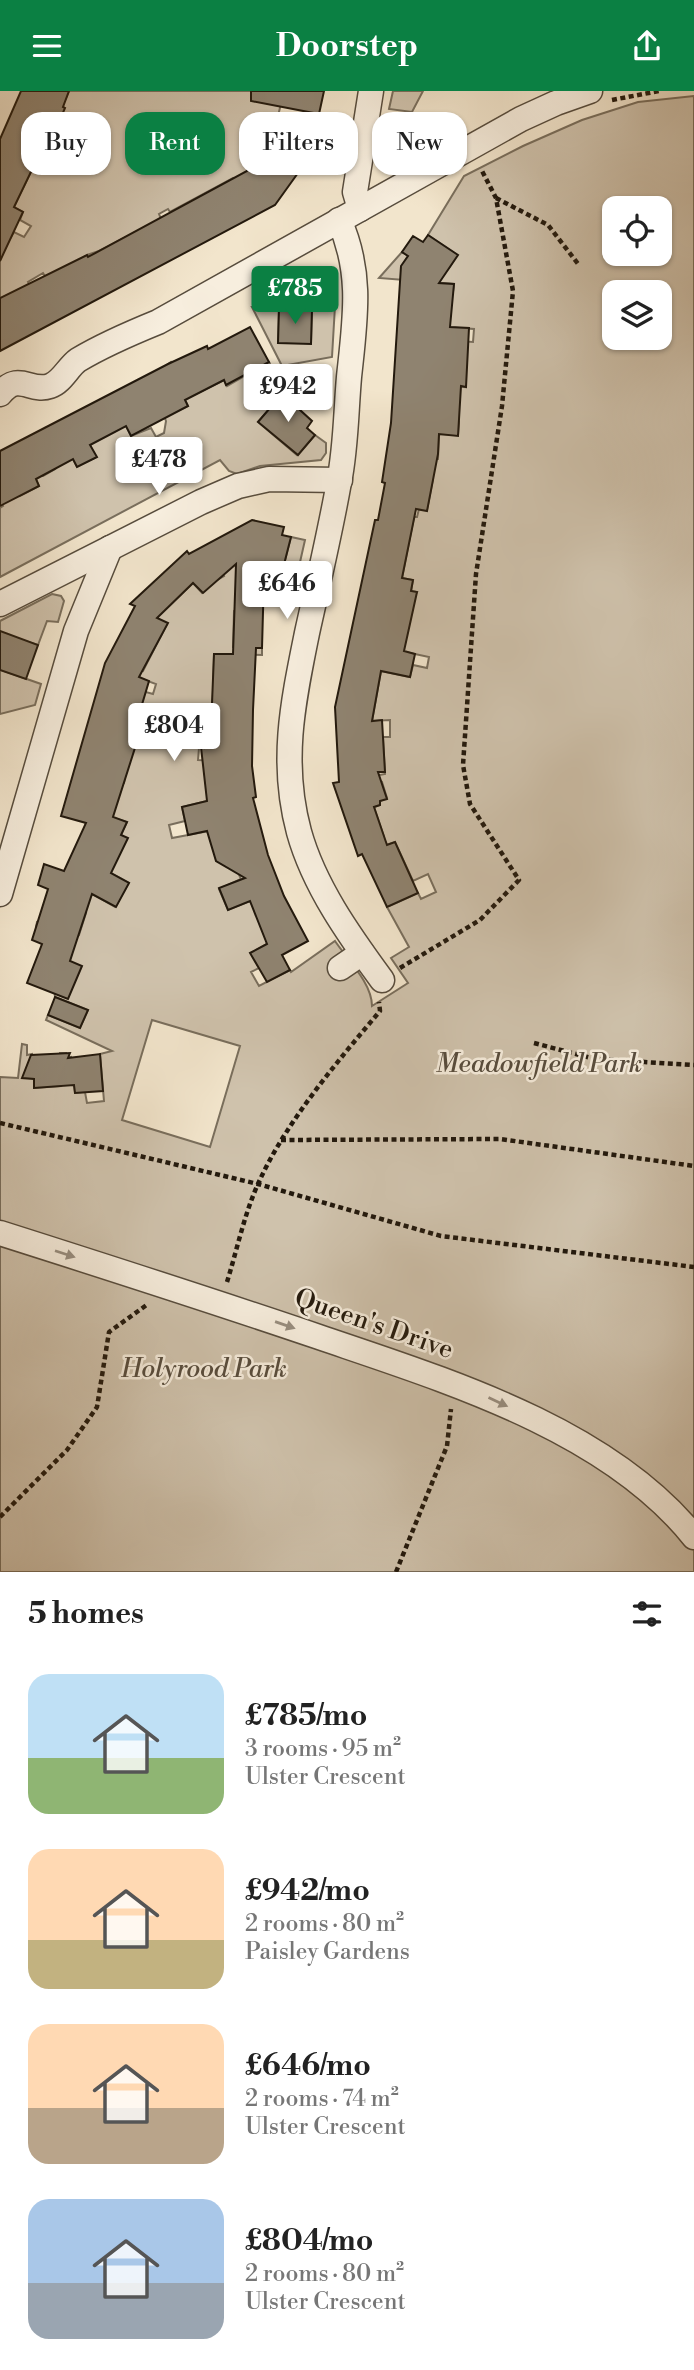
<!DOCTYPE html>
<html lang="en">
<head>
<meta charset="utf-8">
<style>
	body { margin:0; font-family:"Libre Bodoni",serif; background:#f6f6f6; color:#222; height:100vh; display:flex; flex-direction:column; font-size:26px; white-space:nowrap }
	* { box-sizing:border-box; margin:0 }
	p { font-size:23px; color:#767676 }
	.icon { flex:none; width:38px; height:38px; fill:none; stroke:currentColor; stroke-width:2; stroke-linecap:round; stroke-linejoin:round }
	.map { position:relative; height:1481px; overflow:hidden }
	.sheet { display:flex; flex-direction:column; background:#fff; flex:1 }
	.sheet>* { flex:none }
	.banner { position:absolute; left:21px; top:21px; width:653px; height:63px; display:flex; gap:14px }
	.tools { position:absolute; left:602px; top:105px; display:grid; gap:14px }
	.tools a { display:grid; place-items:center; width:70px; height:70px; border-radius:14px; background:#fff; box-shadow:0 2px 5px #0004; font-size:35px }
	.price { position:absolute; translate:-50% -60px; padding:0 16px; border-radius:7px; background:#fff; color:#222; font-size:23px; line-height:46px; filter:drop-shadow(0 2px 4px #0008) }
	.price::after { content:''; position:absolute; left:50%; top:42px; width:21px; height:16px; margin-left:-10px; background:inherit; clip-path:polygon(0 0,100% 0,50% 100%) }
	.price.active { background:#0b8043; color:#fff }
	ul { padding:0; list-style:none }
	li { display:flex; align-items:center; gap:21px; height:175px; padding:0 28px }
	li span { display:grid; place-items:center; flex:none; width:196px; height:140px; border-radius:21px; color:#555 }
	li>.icon { margin-inline-start:auto }
	span .icon { width:84px; height:84px; fill:#fffc; stroke-width:1 }
	li b { font-size:30px }
	h2 { display:flex; justify-content:space-between; align-items:center; height:84px; padding:0 28px; font-size:30px }
	.chip { padding:0 24px; border-radius:21px; background:#fff; box-shadow:0 2px 5px #0004; font-size:24px; line-height:63px }
	.chip.active { background:#0b8043; color:#fff }
	header { display:flex; justify-content:space-between; align-items:center; height:91px; padding:0 28px; background:#0b8043; color:#fff; font-size:32px; font-weight:700 }
	.map>svg:first-child { display:block }
	.green { fill:#cfc2ac; stroke:#796e5c; stroke-width:2; fill-rule:evenodd }
	.building { fill:#8f8370; stroke:#23190d; stroke-width:2 }
	.lines { fill:none; stroke-linecap:round; stroke-linejoin:round }
	.street-casing { stroke:#574c3d; stroke-width:27 }
	.path { stroke:#23190d; stroke-width:4.5; stroke-dasharray:5 3.5; stroke-linecap:butt }
	.street { stroke:#f7eede; stroke-width:24 }
	.oneway { fill:#988e80 }
	.labels { text-anchor:middle; dominant-baseline:central; stroke-width:5; stroke-linejoin:round; paint-order:stroke }
	.park-label { font-size:26px; font-style:italic; fill:#574c3d; stroke:#f7eede }
	.street-label { font-size:26px; fill:#23190d; stroke:#f7eede }
</style>
</head>
<body>
<header><svg class="icon" aria-label="menu" viewBox="0 0 24 24"><path d="M4 6h16M4 12h16M4 18h16"/></svg>Doorstep<svg class="icon" aria-label="share" viewBox="0 0 24 24"><path d="M12 15V3M7 8l5-5 5 5M5 13v7h14v-7"/></svg></header>
<div class="map">
<svg width="694" height="1481" viewBox="0 0 694 1481">
	<rect width="100%" height="100%" fill="#f2e5cc"/>
	<filter id="stains"><feTurbulence type="fractalNoise" baseFrequency=".00286" numOctaves="4"/><feColorMatrix values="0 0 0 0 .2 0 0 0 0 .09 0 0 0 0 .02 0 0 0 .5 -.17"/></filter>
	<radialGradient id="worn" r=".72"><stop offset=".6" stop-color="#630" stop-opacity="0"/><stop offset="1" stop-color="#630" stop-opacity=".3"/></radialGradient>
	<!-- green -->
	<g class="green">
		<polygon points="69,0 284,0 278,25 284,28 238,93 233,87 170,121 168,118 159,123 161,128 99,160 87,164 50,193 43,182 28,191 33,201 0,219 0,165 14,141 24,146 31,135 20,129 23,121 14,116 40,62 51,66 57,54 50,51 56,13 66,7"/>
		<polygon points="393,0 423,0 412,21 389,18"/>
		<path d="M694,5v1476h-694v-495l18,1 4,-34 5,1v10l5,-1 3,34 26,-2 -1,-33h6v5l5,-1 4,36 10,-1 2,11 17,-2 -4,-47 12,-3 -66,-31 2,-5 32,13 8,-18 -33,-13 -4,-44v-20l-15,-6 1,-5 42,13 7,-22 -32,-10 31,-13 30,17 14,-24 -31,-17 23,-31 6,-13 -60,-18 57,-21 8,-46 7,1 3,-8 -49,-15 53,-23 7,2 3,-10 -38,-14 4,-9 21,10 24,-47 -16,-10 17,-7 25,-24 9,10 5,-4 -18,-35 5,-2 23,28 7,-4 -4,-8 17,-9 43,21 11,-43 14,3 -14,62h-27l-30,9 -1,36 29,1v7l-48,-1 -2,74h-7l-1,20h-5l-1,12 25,1 -16,40 -25,6 3,14 -16,4 3,13 37,-7 27,37 5,11 -22,10 9,21 22,-9 20,41 -19,11 8,15 -8,4 8,14 31,-16 1,2 44,-31c12,18 37,42 37,65l36,-23 -17,-25 18,-11 -22,-40 31,-14 3,6 15,-7 -8,-18 -15,7 -18,-39 -18,6 7,-11 -10,-30 6,-2v-4l7,-3 -5,-16 -15,5 -3,-9 21,-4 -2,-37h7v-17l-18,1 9,-50 29,6 3,-12 14,3 2,-11 -42,-9 30,-56 -6,-1 2,-11 -11,-2 12,-61h3l2,-8 8,1 6,-31 -41,-23 46,3 1,-25 19,1 1,-13 -17,-37 23,2 -20,-47 28,2 1,-13 -73,-5 48,-32h4l1,-8 -75,-6 23,-26 6,4 -6,10 47,2 8,-13 -29,-20 36,-59 59,-30 59,-26 56,-18zM614,117h46v46h-46zM614,201h46v46h-46zM152,929l88,26 -30,101 -88,-27z"/>
		<polygon points="312,214 335,215 332,266 282,275 288,288 278,299 283,303 258,331 297,364 315,344 326,352 326,362 321,369 260,375 237,383 229,380 220,369 0,486 0,417 3,415 0,409 0,367 20,405 39,395 34,384 43,385 55,378 53,374 71,364 77,376 96,366 90,354 122,327 131,345 151,337 156,346 164,342 166,330 162,320 173,322 188,315 168,273 171,271 194,304 224,289 227,295 269,271 274,280 282,275 252,216 279,217 278,252 311,252"/>
		<polygon points="52,503 61,505 64,510 58,531 47,530 38,554 0,542 0,530"/>
		<polygon points="0,566 1,579 41,593 35,614 0,623"/>
	</g>
	<!-- building -->
	<g class="building">
		<polygon points="21,0 69,0 63,16 65,17 45,64 40,62 14,116 23,121 0,170 0,48"/>
		<polygon points="251,0 324,0 319,23 251,10"/>
		<polygon points="279,36 313,61 275,114 0,260 0,207 87,164 88,166 247,80"/>
		<polygon points="428,144 458,164 439,192 454,193 450,236 469,237 466,296 461,295 458,345 439,343 438,363 427,420 416,418 402,487 413,489 411,500 417,501 404,560 415,563 410,586 381,580 372,630 382,629 385,681 378,681 387,708 380,710 380,714 374,716 387,754 395,751 418,802 387,816 362,763 358,765 333,692 339,691 335,616 375,429 378,429 385,392 382,391 391,332 401,175 408,165 402,161 413,145 423,151"/>
		<polygon points="279,217 312,218 311,253 278,252"/>
		<polygon points="250,236 269,271 226,294 224,289 185,309 188,315 131,345 126,335 90,354 97,366 77,376 73,368 36,388 39,395 0,415 0,360 168,273 207,255 208,258"/>
		<polygon points="277,298 283,303 284,301 288,308 312,330 307,337 315,344 298,364 258,331 276,310"/>
		<polygon points="252,429 284,436 282,444 291,446 280,489 264,485 262,557 256,557 253,619 252,675 256,706 253,707 268,764 284,805 308,850 282,864 290,879 267,891 250,862 267,853 250,810 228,819 219,797 245,787 216,770 207,740 188,744 182,716 207,710 201,656 204,657 205,637 211,637 214,563 233,563 236,473 203,502 193,492 157,527 168,532 139,586 149,590 135,637 141,638 113,726 127,731 121,744 128,747 111,782 129,792 116,816 92,803 70,870 82,875 68,908 27,892 42,853 32,849 48,798 38,794 44,773 64,780 86,732 61,725 105,572 135,515 130,513 187,460 189,463"/>
		<polygon points="0,540 38,554 26,588 0,579"/>
		<polygon points="55,906 88,919 80,937 48,924"/>
		<polygon points="70,962 68,967 100,963 103,1000 75,1002 74,994 34,997 34,988 22,987 31,964"/>
	</g>
	<g class="lines">
		<defs>
			<g id="street">
				<polyline points="360,118 355,101 371,0"/>
				<path d="M339,129c24,53 16,100 10,157 -3,34 -3,71 -10,105 -9,51 -21,101 -32,151 -14,69 -27,129 -8,199 15,54 50,103 83,148"/>
				<path d="M0,303c19,-23 30,-1 50,-8 12,-4 18,-19 28,-26 25,-15 53,-27 80,-38l363,-203 35,-16 34,-12"/>
				<polyline points="0,513 201,411 238,395 269,388 340,389"/>
				<polyline points="0,803 76,540 110,457"/>
				<polyline points="340,877 362,862"/>
				<path d="M0,1142c107,34 213,68 319,104 126,43 289,92 375,200"/>
			</g>
		</defs>
		<!-- street casing -->
		<use href="#street" class="street-casing"/>
		<!-- path -->
		<g class="path">
			<polyline points="612,9 659,0"/>
			<polyline points="496,107 548,134 579,174"/>
			<polyline points="400,877 480,829 519,789 470,713 463,674 476,483 502,315 513,200 496,107 481,78"/>
			<polyline points="534,952 595,968 694,974"/>
			<polyline points="0,1032 258,1093 441,1145 694,1176"/>
			<polyline points="281,1049 500,1048 694,1075"/>
			<path d="M227,1191c10,-32 17,-67 31,-98 27,-61 79,-122 122,-173l-1,-9"/>
			<polyline points="0,1426 67,1359 97,1316 109,1241 148,1213"/>
			<polyline points="396,1481 447,1355 451,1318"/>
		</g>
		<!-- street -->
		<use href="#street" class="street"/>
	</g>
	<!-- one-way arrows -->
	<defs><path id="oneway-solid" d="M-6-.8H1V-3.2L6.5 0L1 3.2V.8H-6Z" transform="scale(1.75)"/></defs>
	<g class="oneway">
		<use href="#oneway-solid" transform="translate(65 1163) rotate(18)"/>
		<use href="#oneway-solid" transform="translate(285 1234) rotate(19)"/>
		<use href="#oneway-solid" transform="translate(498 1311) rotate(25)"/>
	</g>
	<g class="labels">
		<!-- park labels -->
		<g class="park-label">
			<text x="539" y="973">Meadowfield Park</text>
			<text x="204" y="1278">Holyrood Park</text>
		</g>
		<!-- street labels -->
		<g class="street-label">
			<text transform="translate(374 1233) rotate(19)">Queen's Drive</text>
		</g>
	</g>
	<rect width="100%" height="100%" filter="url(#stains)"/>
	<rect width="100%" height="100%" fill="url(#worn)"/>
</svg>
<div class="tools">
<a><svg class="icon" aria-label="locate" viewBox="0 0 24 24"><circle cx="12" cy="12" r="6"/><path d="M12 2v4M12 18v4M2 12h4M18 12h4"/></svg></a>
<a><svg class="icon" aria-label="layers" viewBox="0 0 24 24"><path d="M12 4l9 5-9 5-9-5zM3 14l9 5 9-5"/></svg></a>
</div>
<b class="price active" style="left:295px;top:235px">£785</b>
<b class="price" style="left:288px;top:333px">£942</b>
<b class="price" style="left:159px;top:406px">£478</b>
<b class="price" style="left:287px;top:530px">£646</b>
<b class="price" style="left:174px;top:672px">£804</b>
<div class="banner">
<a class="chip">Buy</a>
<a class="chip active">Rent</a>
<a class="chip">Filters</a>
<a class="chip">New</a>
</div>
</div>
<section class="sheet">
<h2>5 homes<svg class="icon" aria-label="filters" viewBox="0 0 24 24"><path d="M4 7h16M4 17h16"/><circle cx="9" cy="7" r="2"/><circle cx="15" cy="17" r="2"/></svg></h2>
<ul>
<li><span style="background:linear-gradient(#bfe0f5 60%,#8fb573 0)"><svg class="icon" aria-label="home" viewBox="0 0 24 24"><path d="M3 11l9-7 9 7M6 9v11h12V9"/></svg></span><div><b>£785/mo</b><p>3 rooms · 95 m²</p><p>Ulster Crescent</p></div></li>
<li><span style="background:linear-gradient(#ffd9b3 65%,#c2b280 0)"><svg class="icon" aria-label="home" viewBox="0 0 24 24"><path d="M3 11l9-7 9 7M6 9v11h12V9"/></svg></span><div><b>£942/mo</b><p>2 rooms · 80 m²</p><p>Paisley Gardens</p></div></li>
<li><span style="background:linear-gradient(#ffd9b3 60%,#b9a48a 0)"><svg class="icon" aria-label="home" viewBox="0 0 24 24"><path d="M3 11l9-7 9 7M6 9v11h12V9"/></svg></span><div><b>£646/mo</b><p>2 rooms · 74 m²</p><p>Ulster Crescent</p></div></li>
<li><span style="background:linear-gradient(#a9c7e8 60%,#9aa5b1 0)"><svg class="icon" aria-label="home" viewBox="0 0 24 24"><path d="M3 11l9-7 9 7M6 9v11h12V9"/></svg></span><div><b>£804/mo</b><p>2 rooms · 80 m²</p><p>Ulster Crescent</p></div></li>
</ul>
</section>
</body>
</html>
